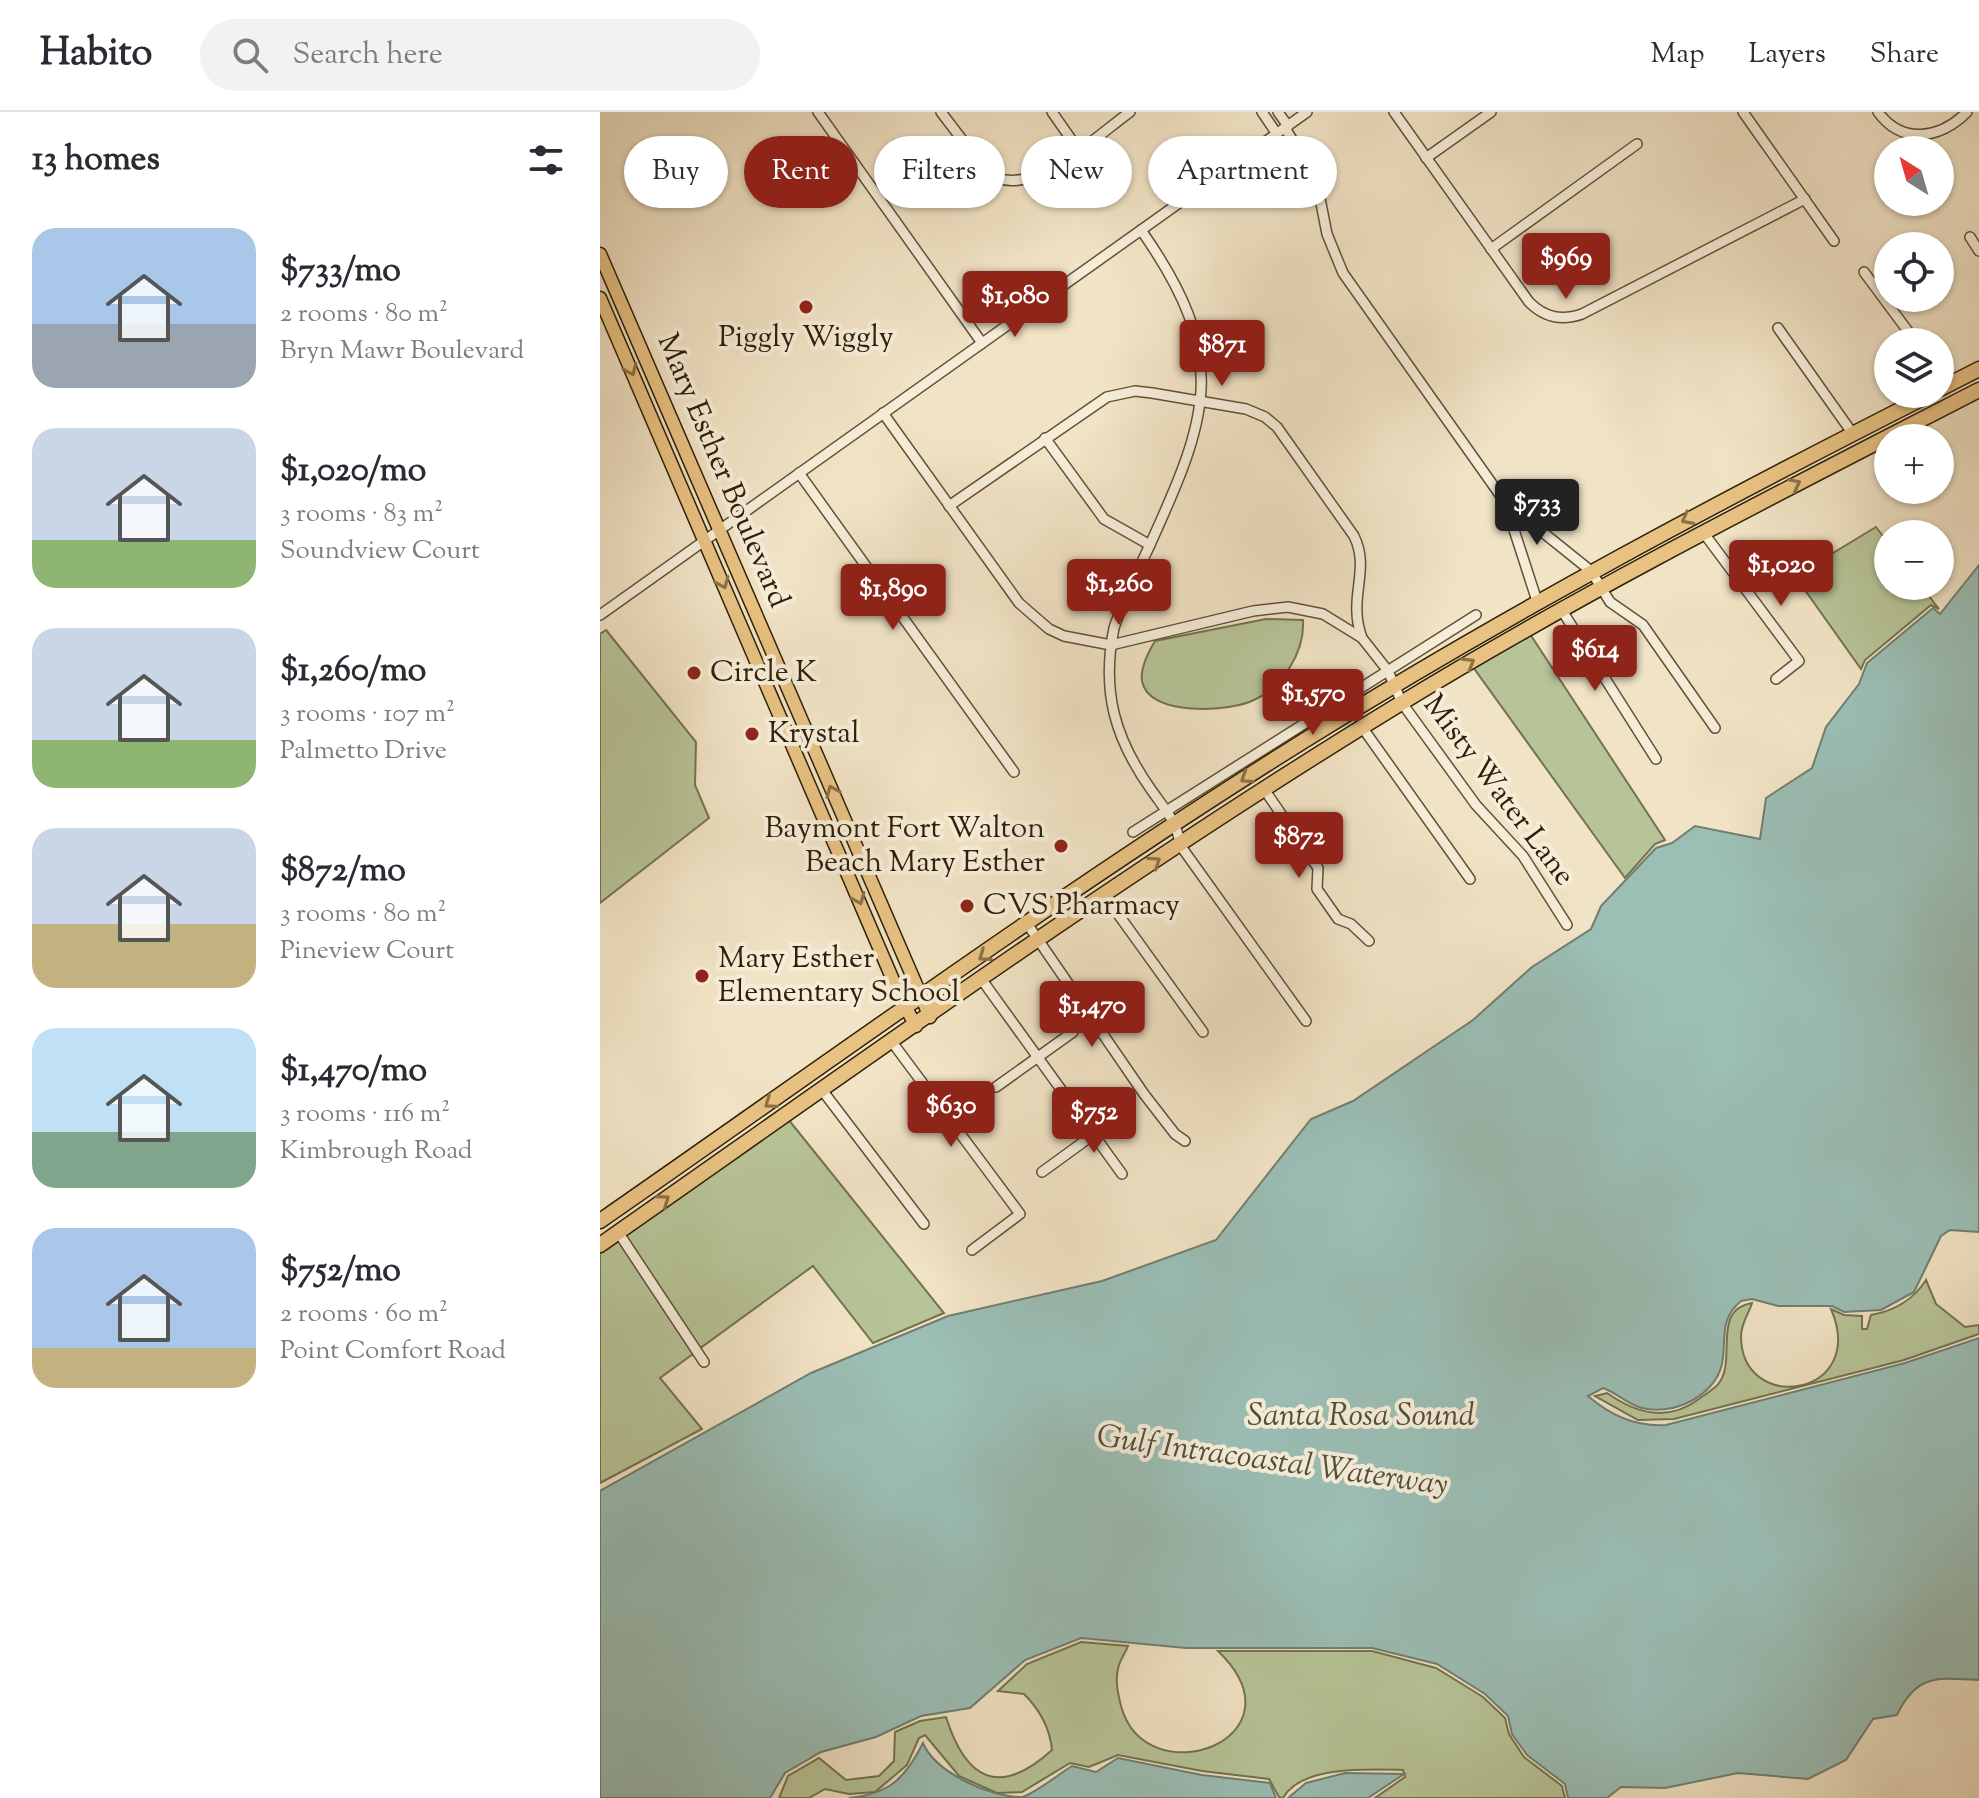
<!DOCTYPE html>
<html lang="en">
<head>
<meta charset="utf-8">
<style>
	body { margin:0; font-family:"Sorts Mill Goudy",serif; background:#f2f2f3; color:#2b2b33; height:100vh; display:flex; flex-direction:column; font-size:30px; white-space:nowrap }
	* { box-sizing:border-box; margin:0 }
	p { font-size:26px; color:#7c7c81 }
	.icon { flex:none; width:44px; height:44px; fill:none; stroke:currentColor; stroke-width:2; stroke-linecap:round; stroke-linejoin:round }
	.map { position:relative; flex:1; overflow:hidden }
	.sheet { display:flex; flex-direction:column; background:#fff; width:600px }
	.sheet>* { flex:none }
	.hud { position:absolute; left:24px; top:24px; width:760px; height:72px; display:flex; gap:16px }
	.needle { width:52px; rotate:323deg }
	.controls { position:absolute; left:1274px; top:24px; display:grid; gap:16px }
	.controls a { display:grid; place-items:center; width:80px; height:80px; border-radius:50%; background:#fff; box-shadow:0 2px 6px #0004; font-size:40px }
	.price { position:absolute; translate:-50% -68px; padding:0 18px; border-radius:8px; background:#8f2418; color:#fff; font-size:26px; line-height:52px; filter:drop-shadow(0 2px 4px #0008) }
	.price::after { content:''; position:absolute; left:50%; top:48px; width:24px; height:18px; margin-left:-12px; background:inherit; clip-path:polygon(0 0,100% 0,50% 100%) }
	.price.on { background:#222; color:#fff }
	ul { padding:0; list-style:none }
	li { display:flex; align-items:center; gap:24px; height:200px; padding:0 32px }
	li span { display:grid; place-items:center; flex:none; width:224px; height:160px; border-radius:24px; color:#555 }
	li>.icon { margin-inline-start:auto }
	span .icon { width:96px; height:96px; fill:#fffc; stroke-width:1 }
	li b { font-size:34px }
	h2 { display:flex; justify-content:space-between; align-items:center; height:96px; padding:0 32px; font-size:34px }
	.tag { padding:0 28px; border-radius:36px; background:#fff; box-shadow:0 2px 6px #0004; font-size:28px; line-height:72px }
	.tag.on { background:#8f2418; color:#fff }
	header { display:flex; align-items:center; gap:48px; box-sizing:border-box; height:112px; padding:0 40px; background:#fff; border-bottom:2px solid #e1e1e2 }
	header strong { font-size:38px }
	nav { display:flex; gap:44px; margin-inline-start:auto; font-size:28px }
	.search { width:560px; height:72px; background:#f2f2f3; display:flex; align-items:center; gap:20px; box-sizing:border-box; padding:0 28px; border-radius:44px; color:#7c7c81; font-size:30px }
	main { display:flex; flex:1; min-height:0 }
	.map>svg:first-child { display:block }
	.green { fill:#b7c497; stroke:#747250; stroke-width:2 }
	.water { fill:#9bbeb5; stroke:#707f70; stroke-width:2 }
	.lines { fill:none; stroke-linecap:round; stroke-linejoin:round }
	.minor-casing { stroke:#605137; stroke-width:12 }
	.major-casing { stroke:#302008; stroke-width:15 }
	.highway-casing { stroke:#302008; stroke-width:17 }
	.minor { stroke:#f6edd9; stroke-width:9 }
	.major { stroke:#e8c282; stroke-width:12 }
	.highway { stroke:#e8c282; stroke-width:14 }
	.oneway { stroke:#8c7145 }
	.poi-dot { fill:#8f2418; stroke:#f6edd9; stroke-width:3 }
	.labels { text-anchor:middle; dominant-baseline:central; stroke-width:8; stroke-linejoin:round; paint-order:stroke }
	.poi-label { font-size:30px; fill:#302008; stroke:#f6edd9; text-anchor:start }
	.street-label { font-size:30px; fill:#302008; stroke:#f6edd9 }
	.water-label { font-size:32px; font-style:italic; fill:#504f3c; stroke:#f6edd9 }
</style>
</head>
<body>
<header>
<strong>Habito</strong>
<div class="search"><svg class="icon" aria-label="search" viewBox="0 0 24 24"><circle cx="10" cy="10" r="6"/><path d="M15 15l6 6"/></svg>Search here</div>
<nav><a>Map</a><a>Layers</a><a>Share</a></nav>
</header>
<main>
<section class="sheet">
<h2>13 homes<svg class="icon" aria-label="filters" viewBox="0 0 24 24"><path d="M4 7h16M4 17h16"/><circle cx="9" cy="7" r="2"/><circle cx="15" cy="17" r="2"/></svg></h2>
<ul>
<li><span style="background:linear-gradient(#a9c7e8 60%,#9aa5b1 0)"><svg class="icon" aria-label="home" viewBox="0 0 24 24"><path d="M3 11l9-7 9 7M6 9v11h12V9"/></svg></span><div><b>$733/mo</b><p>2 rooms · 80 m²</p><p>Bryn Mawr Boulevard</p></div></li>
<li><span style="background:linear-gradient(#c9d6e8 70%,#8fb573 0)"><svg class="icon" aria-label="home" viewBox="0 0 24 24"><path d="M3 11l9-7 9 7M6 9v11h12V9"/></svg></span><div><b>$1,020/mo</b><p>3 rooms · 83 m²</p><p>Soundview Court</p></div></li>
<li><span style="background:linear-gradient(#c9d6e8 70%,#8fb573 0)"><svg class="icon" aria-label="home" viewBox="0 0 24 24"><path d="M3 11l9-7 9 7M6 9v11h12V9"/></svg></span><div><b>$1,260/mo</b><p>3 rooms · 107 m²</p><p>Palmetto Drive</p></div></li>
<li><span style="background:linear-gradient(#c9d6e8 60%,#c2b280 0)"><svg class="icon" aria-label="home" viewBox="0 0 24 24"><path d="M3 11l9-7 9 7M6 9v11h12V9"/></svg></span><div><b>$872/mo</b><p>3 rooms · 80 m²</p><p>Pineview Court</p></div></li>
<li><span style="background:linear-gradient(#bfe0f5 65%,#7fa58c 0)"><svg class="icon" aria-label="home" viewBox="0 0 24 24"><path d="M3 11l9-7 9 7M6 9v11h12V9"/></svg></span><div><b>$1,470/mo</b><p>3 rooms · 116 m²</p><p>Kimbrough Road</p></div></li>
<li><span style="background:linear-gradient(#a9c7e8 75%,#c2b280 0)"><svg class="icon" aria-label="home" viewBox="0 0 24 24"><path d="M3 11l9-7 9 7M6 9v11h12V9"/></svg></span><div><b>$752/mo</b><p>2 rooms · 60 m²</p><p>Point Comfort Road</p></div></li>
</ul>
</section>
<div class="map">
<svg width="1379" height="1686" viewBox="0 0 1379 1686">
	<rect width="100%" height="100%" fill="#f1e3c5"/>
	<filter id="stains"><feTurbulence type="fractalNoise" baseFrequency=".0025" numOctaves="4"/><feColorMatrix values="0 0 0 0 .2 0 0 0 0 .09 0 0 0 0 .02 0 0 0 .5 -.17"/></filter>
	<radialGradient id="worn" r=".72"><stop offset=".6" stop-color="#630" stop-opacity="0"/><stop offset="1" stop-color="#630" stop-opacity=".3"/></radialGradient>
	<!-- green -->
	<g class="green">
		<polygon points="1276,415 1288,431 1288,474 1321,474 1339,497 1331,493 1265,548 1261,557 1195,464"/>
		<path d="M666,507l37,1c2,31 -20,67 -49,80 -24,12 -106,17 -112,-19 -2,-13 7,-30 13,-40z"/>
		<polygon points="6,518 96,630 95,673 109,706 0,791 0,522"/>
		<polygon points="930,522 1065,728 1055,732 1025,766 873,555"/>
		<polygon points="188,1007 344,1201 273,1231 213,1154 99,1237 24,1123"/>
		<polygon points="18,1128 93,1242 60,1266 102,1317 0,1371 0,1140"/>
		<path d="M1326,1168l10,24 29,23 14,-2v9l-75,26 -230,59 -36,1 -43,-24 12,-3c30,21 61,29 92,6 6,-5 16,-10 20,-16 18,-24 -8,-73 33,-80 -2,8 -11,20 -11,33 0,80 128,61 90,-27l13,6 18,1v13h5l4,-14c23,-4 43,-16 55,-35z"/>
		<path d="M481,1530l47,4c-3,8 -9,15 -10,23 -3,12 0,25 3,37 25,92 188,33 97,-55h154l64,17 47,29 22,21 4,16 15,23 38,29 3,12h-190l30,-21 -2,-7c-32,-1 -102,-5 -120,28l-4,-1 -10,-18 -67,-8 -84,-16 -29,12 -19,-4 -48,29 -25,1 -38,-17 -34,-41 -6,3 -12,27 -32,27 -26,2 -24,-5 -16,9h-30l9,-22 31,-18 27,22 33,-4 15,-15 1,-29 25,-11 26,-4c20,63 53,81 106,33 -2,-22 -12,-40 -28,-56l-26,-3 29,-27z"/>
	</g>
	<!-- water -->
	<g class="water">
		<path d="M1379,453v667l-29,-2 -9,6 -27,56 -33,18 -37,2 -12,-6h-54l-26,-7 -11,2c-23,19 -14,39 -19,63 -7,32 -49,52 -80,44 -15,-4 -25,-15 -39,-20l-15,8c23,20 48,31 78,29l239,-62 74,-25v342c-41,-2 -62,-7 -82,35l-24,4 -27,41 -38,19 -70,-6 -73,15 -44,-1 -14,11h-39l-3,-14 -38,-29 -15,-21 -4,-18 -23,-22 -48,-30 -65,-16h-186l-105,-10 -56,22 -55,48 -49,8 -45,21 -55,15 -36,21 -15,25h-170v-307l211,-118 137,-57 154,-35 114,-41 95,-121 42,-18 120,-81 59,-53 59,-38 10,-23 55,-58 16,-5 23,-17 65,13 6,-41 46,-30 14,-41 33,-43 8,-21 66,-55 7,6z"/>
		<path d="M323,1631c12,29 67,55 100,54 17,-7 33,-21 49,-31l24,6 22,-14 84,17 68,8 6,15h-427c40,-4 56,-19 74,-55z"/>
		<polygon points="745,1661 804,1662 768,1686 688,1686 706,1671"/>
	</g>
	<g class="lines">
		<defs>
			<g id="minor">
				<polyline points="218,0 382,231"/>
				<path d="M341,0l45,59c39,35 110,-35 144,-59"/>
				<polyline points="452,0 478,37"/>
				<polyline points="662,0 677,22"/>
				<polyline points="678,0 688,14"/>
				<path d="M794,0l135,190c16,16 33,19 53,12l223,-115"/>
				<polyline points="1143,0 1234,129"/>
				<path d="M1278,0c24,33 62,27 89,0"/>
				<polyline points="685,16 716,66 727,122 743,161 905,390 991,459 1010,490 1043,513 1115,616"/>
				<polyline points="826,46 891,0"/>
				<path d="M541,118c90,128 68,186 7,319 -12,26 -25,52 -34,79 -13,64 1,111 38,163 12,17 26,32 28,54l126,176"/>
				<polyline points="1370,125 1379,139"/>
				<polyline points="891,137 1037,32"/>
				<polyline points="1264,160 1316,230"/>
				<polyline points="1178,216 1253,322"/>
				<polyline points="1340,263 1348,273"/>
				<polyline points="283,301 419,491 449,517 464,524 511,533 653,499 688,495 723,502 762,526 788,559 802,591 876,693 923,744 967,813"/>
				<polyline points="445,326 504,407 550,433"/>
				<polyline points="199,361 414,660"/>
				<polyline points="905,390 937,489"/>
				<path d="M349,394l158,-109 28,-6 17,2 94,16 19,8 12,10 77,109c17,35 -7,61 8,102"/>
				<polyline points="1103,420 1199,549 1176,567"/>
				<polyline points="961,497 1056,647"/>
				<polyline points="0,503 707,0"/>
				<polyline points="762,615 870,767"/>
				<polyline points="664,677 718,756 717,777 738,807 751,812 769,829"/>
				<polyline points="533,720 876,503"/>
				<polyline points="505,784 603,920"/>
				<polyline points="428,813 544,982 575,1022 585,1029"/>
				<polyline points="382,868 522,1062"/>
				<polyline points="292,930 420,1102 372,1138"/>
				<polyline points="396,975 473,920"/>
				<polyline points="222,978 324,1112"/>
				<polyline points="442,1060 526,999"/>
				<polyline points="18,1120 104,1250"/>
			</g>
			<g id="major">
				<polyline points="0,142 330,905"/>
				<polyline points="0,186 302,889 316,914"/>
			</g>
			<g id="highway">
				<polyline points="1340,277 1379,257"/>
				<path d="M0,1109c235,-163 467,-333 710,-484 201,-125 410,-236 621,-343"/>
				<path d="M0,1133c263,-184 524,-373 798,-540 188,-115 385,-214 581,-315"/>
			</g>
		</defs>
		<!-- minor casing -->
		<use href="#minor" class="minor-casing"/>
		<!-- major casing -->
		<use href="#major" class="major-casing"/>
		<!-- highway casing -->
		<use href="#highway" class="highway-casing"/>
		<!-- minor -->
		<use href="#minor" class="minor"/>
		<!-- major -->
		<use href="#major" class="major"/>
		<!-- highway -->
		<use href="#highway" class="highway"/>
	</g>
	<!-- one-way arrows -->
	<defs><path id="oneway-chevron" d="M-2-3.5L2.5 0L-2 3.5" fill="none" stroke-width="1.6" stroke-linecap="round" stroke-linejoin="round" transform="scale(2)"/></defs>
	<g class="oneway">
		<use href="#oneway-chevron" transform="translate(31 258) rotate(67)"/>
		<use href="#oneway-chevron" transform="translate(1195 372) rotate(-27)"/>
		<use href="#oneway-chevron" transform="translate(1087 407) rotate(152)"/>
		<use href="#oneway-chevron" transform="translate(123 471) rotate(67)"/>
		<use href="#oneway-chevron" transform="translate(869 551) rotate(-31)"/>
		<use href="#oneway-chevron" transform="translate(646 666) rotate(147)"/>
		<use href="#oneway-chevron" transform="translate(232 679) rotate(-113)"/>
		<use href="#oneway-chevron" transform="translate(555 750) rotate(-34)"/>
		<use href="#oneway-chevron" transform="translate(259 787) rotate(67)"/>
		<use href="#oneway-chevron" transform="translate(384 844) rotate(145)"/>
		<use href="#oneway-chevron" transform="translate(170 991) rotate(145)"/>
		<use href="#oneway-chevron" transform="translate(64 1088) rotate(-35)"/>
	</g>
	<!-- markers -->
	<g class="poi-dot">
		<circle cx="206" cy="195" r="8"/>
		<circle cx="94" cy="561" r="8"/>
		<circle cx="152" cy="622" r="8"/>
		<circle cx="461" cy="734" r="8"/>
		<circle cx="367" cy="794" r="8"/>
		<circle cx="102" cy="864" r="8"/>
	</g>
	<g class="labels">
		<!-- poi labels -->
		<g class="poi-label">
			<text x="206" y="226" text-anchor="middle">Piggly Wiggly</text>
			<text x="110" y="561">Circle K</text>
			<text x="168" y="622">Krystal</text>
			<text x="445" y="717" text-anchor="end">Baymont Fort Walton<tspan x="445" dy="34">Beach Mary Esther</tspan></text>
			<text x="383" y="794">CVS Pharmacy</text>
			<text x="118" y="847">Mary Esther<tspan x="118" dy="34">Elementary School</tspan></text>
		</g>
		<!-- street labels -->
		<g class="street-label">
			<text transform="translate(122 359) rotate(67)">Mary Esther Boulevard</text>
			<text transform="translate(898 679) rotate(53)">Misty Water Lane</text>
		</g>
		<!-- water labels -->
		<g class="water-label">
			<text x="761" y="1305">Santa Rosa Sound</text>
			<text transform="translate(672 1350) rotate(8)">Gulf Intracoastal Waterway</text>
		</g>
	</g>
	<rect width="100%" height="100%" filter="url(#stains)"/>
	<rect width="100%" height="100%" fill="url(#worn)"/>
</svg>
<div class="controls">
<a><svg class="needle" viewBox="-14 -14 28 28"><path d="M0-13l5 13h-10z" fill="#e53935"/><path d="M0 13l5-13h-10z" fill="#7c7c81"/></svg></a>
<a><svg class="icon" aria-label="locate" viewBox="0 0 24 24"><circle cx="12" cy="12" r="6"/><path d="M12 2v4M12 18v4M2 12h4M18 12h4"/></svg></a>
<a><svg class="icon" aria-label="layers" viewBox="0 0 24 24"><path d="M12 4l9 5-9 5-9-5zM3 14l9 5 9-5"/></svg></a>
<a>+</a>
<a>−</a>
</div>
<b class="price" style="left:966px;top:189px">$969</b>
<b class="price" style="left:415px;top:227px">$1,080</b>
<b class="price" style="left:622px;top:276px">$871</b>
<b class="price on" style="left:937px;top:435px">$733</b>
<b class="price" style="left:1181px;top:496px">$1,020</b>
<b class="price" style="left:519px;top:515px">$1,260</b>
<b class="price" style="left:293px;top:520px">$1,890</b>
<b class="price" style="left:995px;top:581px">$614</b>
<b class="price" style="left:713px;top:625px">$1,570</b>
<b class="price" style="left:699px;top:768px">$872</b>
<b class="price" style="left:492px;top:937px">$1,470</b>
<b class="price" style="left:351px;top:1037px">$630</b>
<b class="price" style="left:494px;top:1043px">$752</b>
<div class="hud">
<a class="tag">Buy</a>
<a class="tag on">Rent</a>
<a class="tag">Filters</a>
<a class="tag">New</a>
<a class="tag">Apartment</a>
</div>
</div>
</main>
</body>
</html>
